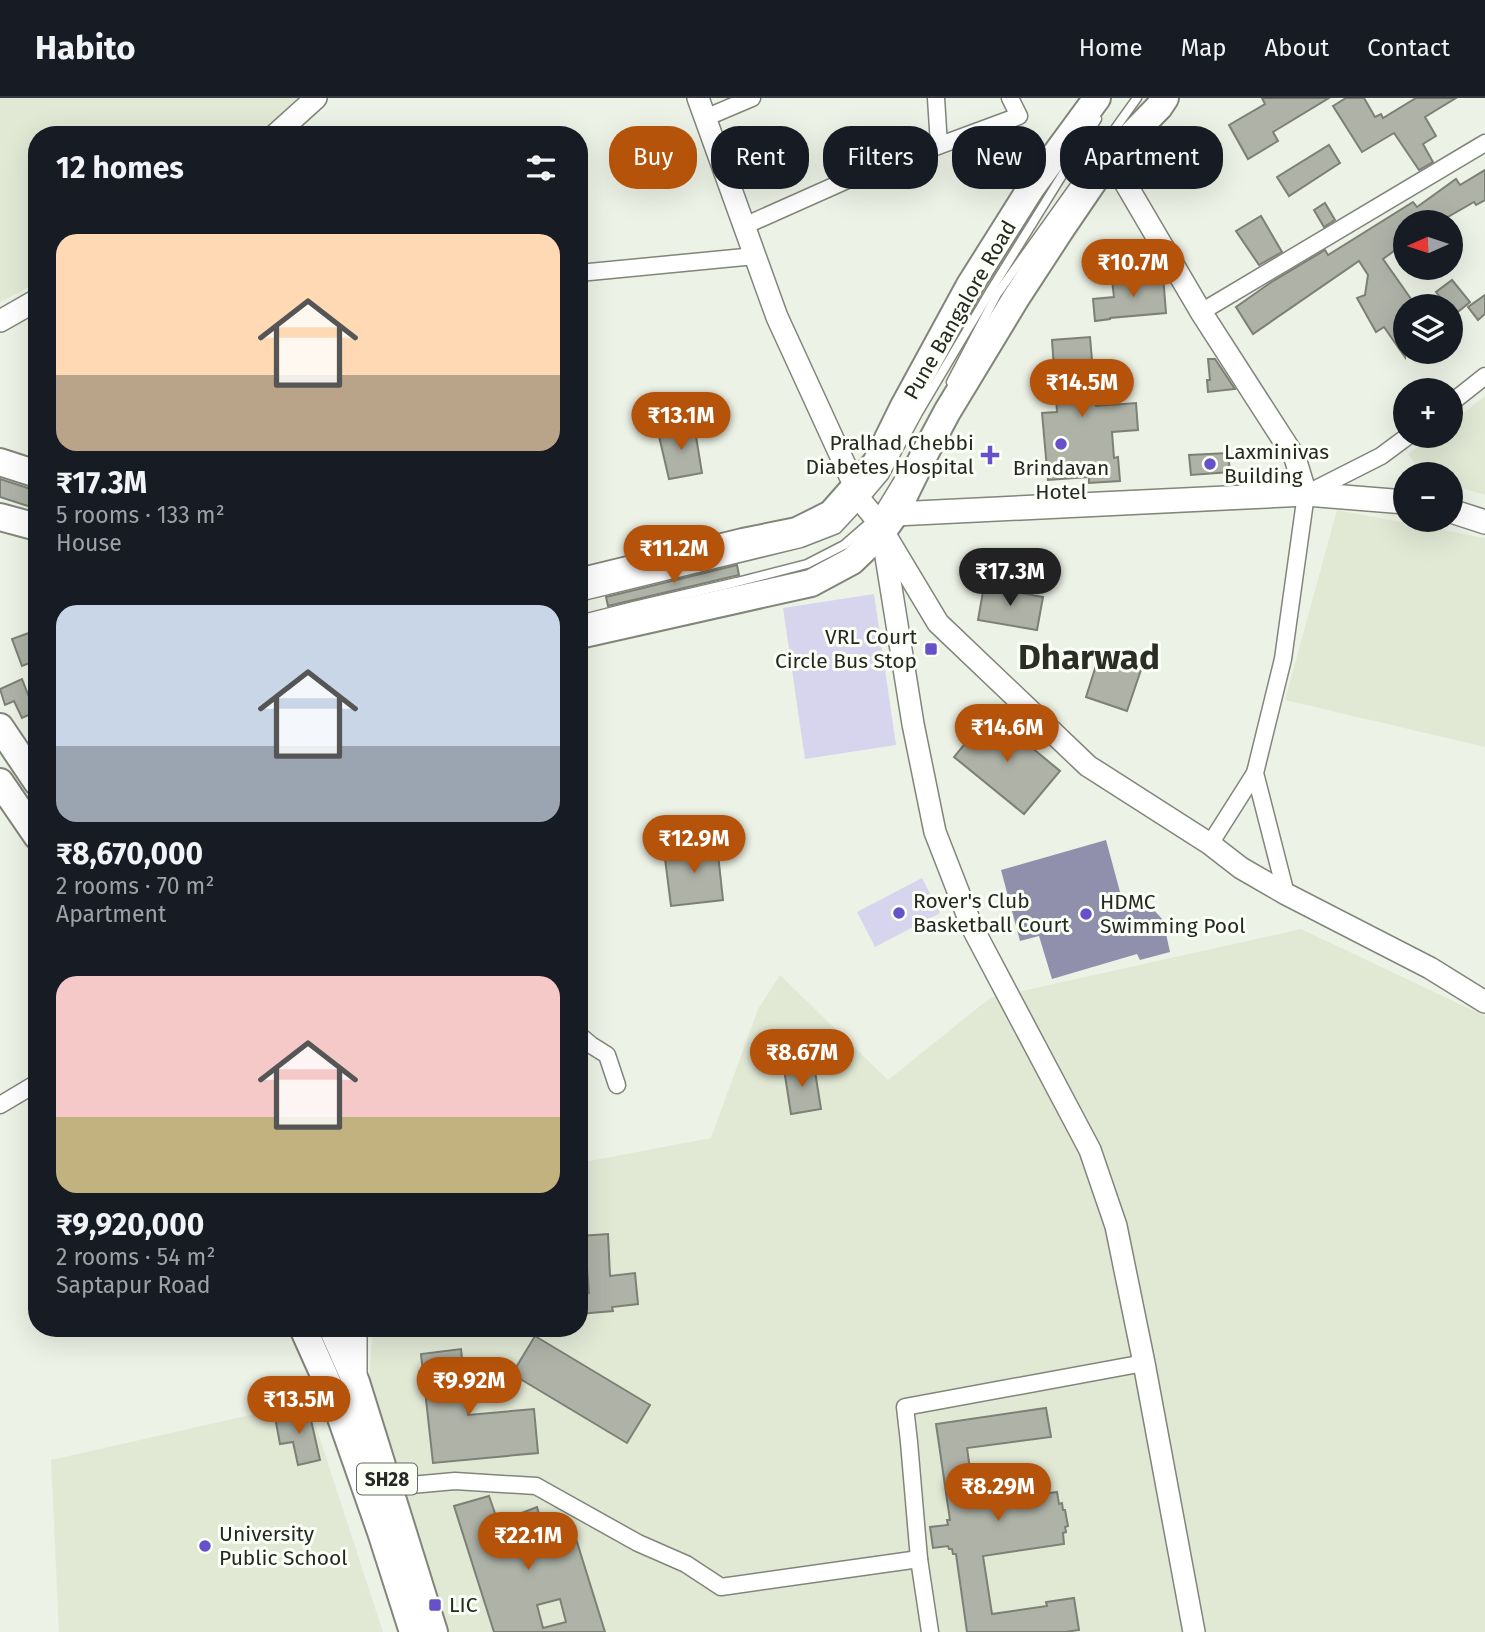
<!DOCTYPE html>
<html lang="en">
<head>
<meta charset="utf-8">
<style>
	body { margin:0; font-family:"Fira Sans",sans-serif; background:#242831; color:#f1f3f6; height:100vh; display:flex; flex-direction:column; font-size:26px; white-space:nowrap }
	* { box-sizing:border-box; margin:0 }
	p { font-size:23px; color:#9ea1a6 }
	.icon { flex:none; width:38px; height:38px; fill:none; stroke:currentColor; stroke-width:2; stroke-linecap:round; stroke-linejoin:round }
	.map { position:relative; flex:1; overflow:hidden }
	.details { position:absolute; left:28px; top:28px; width:560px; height:1211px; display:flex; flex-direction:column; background:#171b24; border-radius:28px; box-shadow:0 7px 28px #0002 }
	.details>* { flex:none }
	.hud { position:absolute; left:609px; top:28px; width:665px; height:63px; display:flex; gap:14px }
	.needle { width:46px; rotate:267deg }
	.buttons { position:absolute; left:1393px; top:112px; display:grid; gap:14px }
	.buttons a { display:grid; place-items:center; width:70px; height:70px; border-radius:50%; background:#171b24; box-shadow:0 7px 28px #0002; font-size:35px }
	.price { position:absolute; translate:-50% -60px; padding:0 16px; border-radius:24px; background:#b45309; color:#fff; font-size:23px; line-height:46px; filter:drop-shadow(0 2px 4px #0008) }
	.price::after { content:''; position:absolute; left:50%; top:42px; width:21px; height:16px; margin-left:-10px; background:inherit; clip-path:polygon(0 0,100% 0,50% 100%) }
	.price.selected { background:#222; color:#fff }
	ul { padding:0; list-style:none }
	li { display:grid; align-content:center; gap:14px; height:371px; padding:0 28px }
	li span { display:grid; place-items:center; height:217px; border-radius:21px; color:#555 }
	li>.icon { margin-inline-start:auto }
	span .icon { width:126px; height:126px; fill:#fffc; stroke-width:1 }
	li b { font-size:30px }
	h2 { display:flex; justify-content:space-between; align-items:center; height:84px; padding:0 28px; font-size:30px }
	.pill { padding:0 24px; border-radius:28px; background:#171b24; box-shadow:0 7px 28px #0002; font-size:24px; line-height:63px }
	.pill.selected { background:#b45309; color:#fff }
	header { display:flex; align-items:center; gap:42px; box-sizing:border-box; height:98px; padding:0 35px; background:#171b24; border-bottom:2px solid #363941 }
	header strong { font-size:33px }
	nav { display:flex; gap:38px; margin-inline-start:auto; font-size:24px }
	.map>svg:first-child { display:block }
	.built { fill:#e1e9d5 }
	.green { fill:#d6d5ed }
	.water { fill:#9190ac }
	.building { fill:#aeb2a7; stroke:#7c8075; stroke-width:2; fill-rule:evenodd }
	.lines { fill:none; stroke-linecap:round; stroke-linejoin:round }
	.service-casing { stroke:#81857a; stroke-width:11 }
	.minor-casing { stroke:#81857a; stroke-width:19 }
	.tertiary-casing { stroke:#81857a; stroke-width:24 }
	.secondary-casing { stroke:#81857a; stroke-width:26 }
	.primary-casing { stroke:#81857a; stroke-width:30 }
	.service { stroke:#fff; stroke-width:8 }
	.minor { stroke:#fff; stroke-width:16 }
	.tertiary { stroke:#fff; stroke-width:21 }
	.secondary { stroke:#fff; stroke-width:23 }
	.primary { stroke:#fff; stroke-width:26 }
	.poi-dot { fill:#6751ca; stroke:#fbfff5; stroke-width:2.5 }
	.labels { text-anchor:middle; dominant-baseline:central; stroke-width:6; stroke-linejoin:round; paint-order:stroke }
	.shield { fill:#fbfff5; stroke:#666863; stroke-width:2 }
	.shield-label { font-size:19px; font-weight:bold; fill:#262824 }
	.street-label { font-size:21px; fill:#262824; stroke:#fbfff5 }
	.poi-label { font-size:21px; fill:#262824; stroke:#fbfff5; text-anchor:start }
	.town-label { font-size:35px; font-weight:bold; fill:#2b2e25; stroke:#fbfff5 }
</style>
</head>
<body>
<header>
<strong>Habito</strong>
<nav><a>Home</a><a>Map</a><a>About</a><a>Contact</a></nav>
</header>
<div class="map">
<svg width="1485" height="1534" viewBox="0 0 1485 1534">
	<rect width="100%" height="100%" fill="#edf2e6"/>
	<!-- built -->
	<g class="built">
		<polygon points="0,0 306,0 267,37 37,37 37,185 0,204"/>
		<polygon points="1485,298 1485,397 1451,387 1451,376 1423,376 1408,356 1434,338 1451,338 1451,325"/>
		<polygon points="1337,412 1485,440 1485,649 1285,602"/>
		<polygon points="1301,831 1485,918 1485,1534 446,1534 368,1293 373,1230 579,1230 579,1065 711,1040 758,911 780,877 888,982 990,900"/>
		<polygon points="308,1304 383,1534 59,1534 51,1362"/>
	</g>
	<!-- green -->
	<g class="green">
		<polygon points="874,496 896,647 805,661 783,510"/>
		<polygon points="922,780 940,815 875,849 857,814"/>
	</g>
	<!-- water -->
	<polygon class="water" points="1106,742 1123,805 1153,811 1163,822 1170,854 1140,862 1137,856 1052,881 1039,838 1020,843 1001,772"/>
	<!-- building -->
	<g class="building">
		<polygon points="1262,0 1329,0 1273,34 1278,43 1248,61 1229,27 1265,6"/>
		<polygon points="1346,0 1364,0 1375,19 1381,16 1383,20 1416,0 1456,0 1425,19 1436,38 1423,46 1433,64 1419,72 1394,35 1362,54 1333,8"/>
		<polygon points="1329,47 1340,65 1289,98 1277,79"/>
		<polygon points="1485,72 1485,102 1476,107 1474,104 1439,124 1405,124 1405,145 1383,161 1416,208 1405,208 1405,259 1384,229 1376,234 1357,200 1365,197 1368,177 1359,163 1253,236 1236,209 1270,185 1325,152 1328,157 1413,104 1417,109 1456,81 1460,87"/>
		<polygon points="1325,105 1335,122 1324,129 1314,112"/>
		<polygon points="1261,118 1282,154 1259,167 1236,133"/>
		<polygon points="1163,177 1166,215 1110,220 1110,221 1095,223 1093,201 1114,199 1112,182"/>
		<polygon points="1452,182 1470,204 1454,217 1451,213 1451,208 1447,208 1436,194"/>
		<polygon points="1485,197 1485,216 1478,222 1468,209"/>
		<polygon points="1090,239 1096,308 1136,305 1138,332 1112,334 1114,360 1118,359 1120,383 1089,385 1089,379 1048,382 1042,315 1057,314 1052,242"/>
		<polygon points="1208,261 1215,261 1235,291 1208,294 1207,282 1210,282"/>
		<polygon points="694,326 702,375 669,381 658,334"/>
		<polygon points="1228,355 1230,374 1191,377 1189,357"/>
		<polygon points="0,381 37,393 37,411 0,399"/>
		<polygon points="737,467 739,477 608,508 606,499"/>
		<polygon points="984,488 1043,499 1037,532 978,522"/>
		<polygon points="37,532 37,562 22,568 12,541"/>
		<polygon points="1099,558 1141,572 1127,613 1086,599"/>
		<polygon points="22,581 29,599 32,597 37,608 37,613 22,620 14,603 5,607 0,591"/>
		<polygon points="990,615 1060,673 1024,716 954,659"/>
		<polygon points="717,747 723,802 671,808 664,753"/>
		<polygon points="814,967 821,1011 791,1016 784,971"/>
		<polygon points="608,1136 610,1178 635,1175 638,1206 612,1209 613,1213 579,1216 579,1196 589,1195 586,1159 579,1159 579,1138"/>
		<polygon points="535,1238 650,1307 627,1345 512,1276"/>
		<polygon points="461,1251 468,1317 534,1311 538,1355 433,1365 421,1256"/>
		<polygon points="1046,1310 1051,1339 967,1350 975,1406 1057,1394 1059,1406 1062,1405 1063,1412 1065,1412 1068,1428 1065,1429 1066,1434 1063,1435 1064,1446 983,1458 992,1516 1047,1508 1046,1504 1074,1500 1079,1532 1065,1534 967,1534 956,1456 953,1456 952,1451 949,1451 948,1448 933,1450 930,1429 948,1427 947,1422 950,1422 936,1326"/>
		<polygon points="309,1313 320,1362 298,1367 293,1344 280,1346 275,1319"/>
		<path d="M489,1398l9,26 39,-15 8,28 27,-9 33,106h-111l-40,-126zM560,1501l6,23 -23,6 -6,-23z"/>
	</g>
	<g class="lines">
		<defs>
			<g id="service">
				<polyline points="951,284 997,196 1137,0"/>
				<polyline points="579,499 801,445 837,431 862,404 884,378 918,315 991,192 1097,21"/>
				<polyline points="579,522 634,508 737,484 807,466 844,447 875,420 900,379"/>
			</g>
			<g id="minor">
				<polyline points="936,0 939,47"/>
				<polyline points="705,20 752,0"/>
				<polyline points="744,128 854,79 1019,18 1010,0"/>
				<polyline points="579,175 755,158"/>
				<polyline points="1201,214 1485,45"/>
				<polyline points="1451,305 1485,278"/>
				<polyline points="1210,746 1255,675"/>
				<polyline points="1286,796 1255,675 1283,561 1306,396 1381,358 1408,338"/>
				<polyline points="579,937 591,947 607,957 617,987"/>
				<polyline points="0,1007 37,985"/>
				<polyline points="389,1389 455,1383 536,1388 638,1445 686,1466 721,1489 919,1461"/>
				<polyline points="930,1534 919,1461 909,1344 905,1309 1144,1265"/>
			</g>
			<g id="tertiary">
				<polyline points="698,0 777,219 855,389 862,404 875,420 938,525 1088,668 1210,746 1241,770 1286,796 1430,870 1485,904"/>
				<polyline points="275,37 316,0"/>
				<polyline points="1110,59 1201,214 1295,360 1306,396"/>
				<polyline points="0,223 37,202"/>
				<polyline points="884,446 913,626 935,734 972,829 1090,1052 1116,1128 1144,1265 1194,1534"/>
				<polyline points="356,1281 356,1230"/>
			</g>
			<g id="secondary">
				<polyline points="1451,413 1485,424"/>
				<polyline points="895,416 1306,396 1405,404"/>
			</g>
			<g id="primary">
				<polyline points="0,364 37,376"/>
				<polyline points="0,419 37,429"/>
				<polyline points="579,484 743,444 797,433 831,416 876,365 903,310 970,187 1031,90 1097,0"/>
				<polyline points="579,537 811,485 852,463 883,433 895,416 923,359 947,314 1016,200 1061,131 1110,59 1159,9 1165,0"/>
				<polyline points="0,629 37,684"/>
				<polyline points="0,684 37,738"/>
				<polyline points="303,1230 333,1297 381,1434 413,1534"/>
				<polyline points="332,1230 356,1284 434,1534"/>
			</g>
		</defs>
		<!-- service casing -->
		<use href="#service" class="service-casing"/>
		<!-- minor casing -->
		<use href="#minor" class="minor-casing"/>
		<!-- tertiary casing -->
		<use href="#tertiary" class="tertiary-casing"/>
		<!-- secondary casing -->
		<use href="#secondary" class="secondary-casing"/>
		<!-- primary casing -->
		<use href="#primary" class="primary-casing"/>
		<!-- service -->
		<use href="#service" class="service"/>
		<!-- minor -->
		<use href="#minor" class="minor"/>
		<!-- tertiary -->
		<use href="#tertiary" class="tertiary"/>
		<!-- secondary -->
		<use href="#secondary" class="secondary"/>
		<!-- primary -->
		<use href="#primary" class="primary"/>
	</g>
	<!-- markers -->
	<g class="poi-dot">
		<circle cx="1061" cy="346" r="7"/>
		<path d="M986.5 346.5h7v7h7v7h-7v7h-7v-7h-7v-7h7z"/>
		<circle cx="1210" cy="366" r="7"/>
		<rect x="924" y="544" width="14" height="14" rx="3.5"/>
		<circle cx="899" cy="815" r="7"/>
		<circle cx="1086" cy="816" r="7"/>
		<circle cx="205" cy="1448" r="7"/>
		<rect x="428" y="1500" width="14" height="14" rx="3.5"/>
	</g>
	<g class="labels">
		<!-- shield labels -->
		<rect class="shield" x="357" y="1365.5" width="60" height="31" rx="5"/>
		<g class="shield-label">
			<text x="387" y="1381">SH28</text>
		</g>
		<!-- street labels -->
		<g class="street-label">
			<text transform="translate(960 212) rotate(-60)">Pune Bangalore Road</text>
		</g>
		<!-- poi labels -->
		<g class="poi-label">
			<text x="974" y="345" text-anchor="end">Pralhad Chebbi<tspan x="974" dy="24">Diabetes Hospital</tspan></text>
			<text x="1224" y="354">Laxminivas<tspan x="1224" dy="24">Building</tspan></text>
			<text x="1061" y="370" text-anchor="middle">Brindavan<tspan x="1061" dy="24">Hotel</tspan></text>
			<text x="917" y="539" text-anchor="end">VRL Court<tspan x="917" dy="24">Circle Bus Stop</tspan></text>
			<text x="913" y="803">Rover's Club<tspan x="913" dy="24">Basketball Court</tspan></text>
			<text x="1100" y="804">HDMC<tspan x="1100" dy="24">Swimming Pool</tspan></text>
			<text x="219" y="1436">University<tspan x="219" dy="24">Public School</tspan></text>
			<text x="449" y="1507">LIC</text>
		</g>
		<!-- town labels -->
		<g class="town-label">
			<text x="1089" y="559">Dharwad</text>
		</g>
	</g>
</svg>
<div class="buttons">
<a><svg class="needle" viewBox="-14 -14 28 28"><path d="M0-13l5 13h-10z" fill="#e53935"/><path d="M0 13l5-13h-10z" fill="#9ea1a6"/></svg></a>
<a><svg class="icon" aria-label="layers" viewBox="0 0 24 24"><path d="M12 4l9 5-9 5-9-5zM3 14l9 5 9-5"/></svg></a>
<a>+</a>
<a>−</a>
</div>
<b class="price" style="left:1133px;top:201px">₹10.7M</b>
<b class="price" style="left:1082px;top:321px">₹14.5M</b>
<b class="price" style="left:681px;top:354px">₹13.1M</b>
<b class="price" style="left:674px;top:487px">₹11.2M</b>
<b class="price selected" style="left:1010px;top:510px">₹17.3M</b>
<b class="price" style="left:1007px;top:666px">₹14.6M</b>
<b class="price" style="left:694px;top:777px">₹12.9M</b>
<b class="price" style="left:802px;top:991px">₹8.67M</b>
<b class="price" style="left:469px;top:1319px">₹9.92M</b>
<b class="price" style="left:299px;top:1338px">₹13.5M</b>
<b class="price" style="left:998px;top:1425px">₹8.29M</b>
<b class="price" style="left:528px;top:1474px">₹22.1M</b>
<div class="hud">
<a class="pill selected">Buy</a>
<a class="pill">Rent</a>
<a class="pill">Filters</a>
<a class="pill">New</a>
<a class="pill">Apartment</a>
</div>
<section class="details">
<h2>12 homes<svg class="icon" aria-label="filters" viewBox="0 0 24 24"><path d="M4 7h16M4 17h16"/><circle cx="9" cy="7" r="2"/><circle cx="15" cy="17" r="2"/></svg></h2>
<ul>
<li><span style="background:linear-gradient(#ffd9b3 65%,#b9a48a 0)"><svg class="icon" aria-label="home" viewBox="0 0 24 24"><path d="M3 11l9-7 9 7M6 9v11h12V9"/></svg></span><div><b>₹17.3M</b><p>5 rooms · 133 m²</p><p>House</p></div></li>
<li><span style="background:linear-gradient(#c9d6e8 65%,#9aa5b1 0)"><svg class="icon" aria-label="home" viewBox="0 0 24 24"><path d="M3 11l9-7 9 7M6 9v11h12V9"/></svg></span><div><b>₹8,670,000</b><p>2 rooms · 70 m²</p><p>Apartment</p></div></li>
<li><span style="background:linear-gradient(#f6c9c9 65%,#c2b280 0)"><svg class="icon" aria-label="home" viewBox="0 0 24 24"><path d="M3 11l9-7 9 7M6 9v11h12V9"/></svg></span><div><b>₹9,920,000</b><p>2 rooms · 54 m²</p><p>Saptapur Road</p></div></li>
</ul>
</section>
</div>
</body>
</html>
